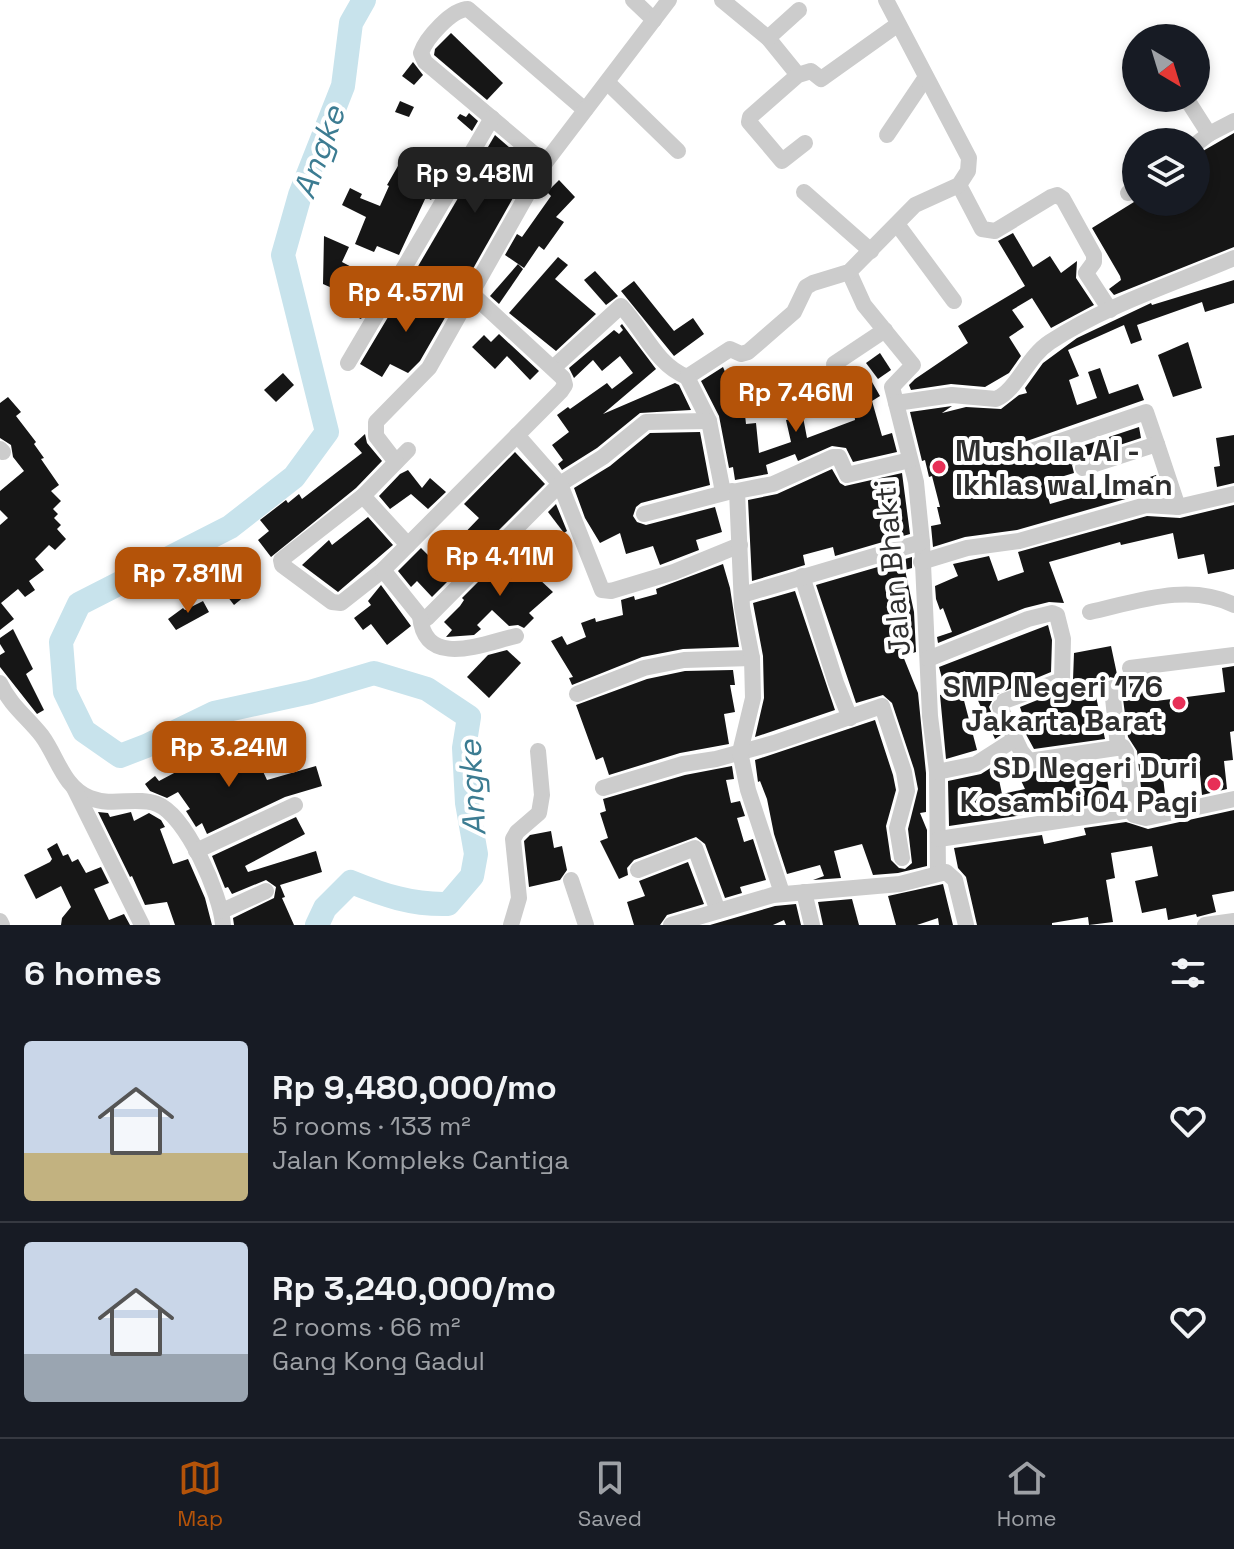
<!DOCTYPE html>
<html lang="en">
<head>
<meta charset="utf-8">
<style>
	body { margin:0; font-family:"Space Grotesk",sans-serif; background:#242831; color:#f1f3f6; height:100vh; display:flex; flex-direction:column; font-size:30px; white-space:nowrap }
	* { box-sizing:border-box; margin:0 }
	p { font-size:26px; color:#9ea1a6 }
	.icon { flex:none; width:44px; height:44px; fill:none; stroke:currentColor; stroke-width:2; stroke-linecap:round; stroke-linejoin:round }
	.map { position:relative; height:925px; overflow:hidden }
	.sheet { display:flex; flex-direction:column; background:#171b24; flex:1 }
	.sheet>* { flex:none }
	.needle { width:52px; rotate:142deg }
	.controls { position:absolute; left:1122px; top:24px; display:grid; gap:16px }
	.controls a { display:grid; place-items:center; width:88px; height:88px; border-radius:50%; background:#171b24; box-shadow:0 4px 12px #0003; font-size:40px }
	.price { position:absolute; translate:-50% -68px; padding:0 18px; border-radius:16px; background:#b45309; color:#fff; font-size:26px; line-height:52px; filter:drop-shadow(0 2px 4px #0008) }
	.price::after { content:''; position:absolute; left:50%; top:48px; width:24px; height:18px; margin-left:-12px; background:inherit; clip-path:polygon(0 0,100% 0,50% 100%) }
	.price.current { background:#222; color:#fff }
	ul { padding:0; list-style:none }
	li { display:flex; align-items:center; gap:24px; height:200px; padding:0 24px }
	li+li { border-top:2px solid #363941 }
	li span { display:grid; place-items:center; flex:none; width:224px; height:160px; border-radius:8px; color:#555 }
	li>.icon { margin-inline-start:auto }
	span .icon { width:96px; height:96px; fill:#fffc; stroke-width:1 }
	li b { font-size:34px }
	h2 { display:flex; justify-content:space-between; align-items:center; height:96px; padding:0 24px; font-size:34px }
	.tab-bar { display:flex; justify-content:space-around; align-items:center; height:112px; border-top:2px solid #363941; background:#171b24; font-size:22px; color:#9ea1a6 }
	.tab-bar a { display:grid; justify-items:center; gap:4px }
	.tab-bar .current { color:#b45309 }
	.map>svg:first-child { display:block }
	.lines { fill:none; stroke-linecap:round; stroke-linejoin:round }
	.river { stroke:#c8e3ec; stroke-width:24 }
	.building { fill:#161616; fill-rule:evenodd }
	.minor { stroke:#ccc; stroke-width:16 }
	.poi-dot { fill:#e73057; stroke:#fff; stroke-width:3 }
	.labels { text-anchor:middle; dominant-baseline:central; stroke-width:8; stroke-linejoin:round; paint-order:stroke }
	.poi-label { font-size:30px; font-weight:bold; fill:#2f2f2f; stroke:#fff; text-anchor:end }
	.street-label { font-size:30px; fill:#2f2f2f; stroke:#fff }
	.water-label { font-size:32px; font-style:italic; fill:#3c7c92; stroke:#fff }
</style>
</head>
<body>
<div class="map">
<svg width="1234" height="925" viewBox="0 0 1234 925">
	<rect width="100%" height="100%" fill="#fff"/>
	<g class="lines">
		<!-- river -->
		<path class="river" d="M317,925l8,-17 26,-26c32,13 61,23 97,22l24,-28 4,-22 -9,-51 -3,-55 5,-31 -42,-28 -53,-16 -64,19 -96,21 -68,33 -26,10 -36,-25 -19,-39 -4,-50 18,-38 151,-77 64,-50 33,-45 -44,-177 17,-60 43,-109 8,-63 13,-23"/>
	</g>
	<!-- building -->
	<g class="building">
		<polygon points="451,33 503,83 487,100 434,55 435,49"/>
		<polygon points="413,62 423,75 414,85 402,76"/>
		<polygon points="400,101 414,107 409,117 395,112"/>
		<polygon points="469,113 478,121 472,131 457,118 460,114 466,117"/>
		<polygon points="1234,133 1234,247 1114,295 1109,289 1121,280 1120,276 1092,228 1134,202 1196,202 1196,155"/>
		<polygon points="495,135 531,166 461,290 417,268"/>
		<polygon points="406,152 421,160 419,164 445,176 431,200 426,197 399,255 377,246 374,252 355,244 366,217 342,205 350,188 362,194 360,198 380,206 389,186 387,185"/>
		<polygon points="559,180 575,197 556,217 564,222 544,250 539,246 524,268 505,255 517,234 522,237 551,196 547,192"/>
		<polygon points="1013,233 1033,267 1050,256 1061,273 1077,261 1076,278 1094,305 1051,328 1032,298 1012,310 1024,327 1009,337 1021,356 1009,373 985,387 951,384 911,390 909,385 915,379 968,343 958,326 1025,286 998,241"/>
		<polygon points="324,236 349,247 342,262 382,283 361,319 343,311 348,301 330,293 332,288 323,284"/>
		<polygon points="558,257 568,265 555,279 596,314 556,351 509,313"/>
		<polygon points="518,264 523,269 499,304 490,296"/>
		<polygon points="595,271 618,296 606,305 584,280"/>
		<polygon points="1234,280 1234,303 1205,312 1202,302 1137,325 1142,340 1131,344 1124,325 1068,350 1079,376 1069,380 1077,405 1097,398 1088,372 1100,368 1109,394 1138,384 1144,400 1024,442 1017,449 1020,460 1031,463 1139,427 1141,438 1080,458 1072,465 1074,473 1044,482 1050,504 1081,495 1082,499 1156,475 1162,495 1143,494 1017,530 965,537 933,547 931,526 941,524 937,507 940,507 932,476 929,477 925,460 922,461 910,412 952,406 942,413 966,407 1001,409 1019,395 1027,393 1025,388 1043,363 1077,338 1151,303 1152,305"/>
		<polygon points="634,281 674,331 693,318 704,334 674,356 621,291"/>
		<polygon points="406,287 450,309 420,361 408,373 390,364 382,377 360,364"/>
		<polygon points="622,324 656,369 603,414 675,383 679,385 691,410 640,413 597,448 562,470 558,464 563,460 552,445 569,432 557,415 568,407 570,409 607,383 612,389 633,373 620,356 602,371 593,360 574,378 569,368 614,330 619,334 623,330 620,326"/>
		<polygon points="499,334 539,371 530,380 507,356 495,369 472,347 484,335 491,342"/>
		<polygon points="1188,342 1202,388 1173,397 1158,355"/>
		<polygon points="880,353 891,370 878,379 866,363"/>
		<polygon points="723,367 729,381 721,384 736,416 745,415 746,424 756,423 759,453 791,442 786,420 803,417 807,438 855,420 854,411 861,409 852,394 872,382 880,396 872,401 882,436 892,433 897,452 853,462 846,448 832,446 798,461 795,454 766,465 768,474 735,480 733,467 729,468 719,416 701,381"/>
		<polygon points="283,373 294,385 276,402 264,390"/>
		<polygon points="8,397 21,412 16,416 36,442 34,444 44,458 41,459 59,485 51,491 61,501 53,509 58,514 54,518 61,525 57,529 66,539 55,550 49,545 35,559 44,570 29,581 35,590 25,597 18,589 1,603 14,619 0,630 0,525 8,518 0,510 0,491 24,471 13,457 11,445 0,438 0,403"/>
		<polygon points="700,432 710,485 641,503 636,507 633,516 637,522 646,525 715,507 722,532 696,540 699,550 660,565 653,546 626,554 620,533 600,543 585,518 574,488 610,466 650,433"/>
		<polygon points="365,434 367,443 382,461 356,488 271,557 258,540 269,531 260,520 286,500 288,503 299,494 302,499 362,453 354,444"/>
		<polygon points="1234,435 1234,483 1217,487 1214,467 1220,466 1216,438"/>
		<polygon points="515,452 545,484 432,597 417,581 411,587 398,571 421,548 436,563 479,518 464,504"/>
		<polygon points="832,469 840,483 845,486 902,473 910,534 835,556 833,547 803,555 805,565 752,581 748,500 777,494"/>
		<polygon points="408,470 422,488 430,478 446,492 428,509 411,494 390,509 379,496 400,474"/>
		<polygon points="556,504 567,531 564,533 548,512"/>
		<polygon points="1234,505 1234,569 1208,574 1204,554 1178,559 1173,533 1121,545 1120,542 1049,562 1064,603 1049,602 1025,608 938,643 937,637 952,632 943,608 940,610 936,599 935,586 958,576 953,564 989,556 998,581 1024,572 1018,552 1147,516 1180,518"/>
		<polygon points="368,517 393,545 338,592 302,565 329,540 332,545"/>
		<polygon points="509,551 553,592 529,613 534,618 524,628 518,625 509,626 492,610 477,625 481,629 474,635 446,637 452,630 444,622 460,606 464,600 462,598"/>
		<polygon points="912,557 912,568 905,570 914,612 916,652 903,656 918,693 926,773 926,812 920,813 927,830 927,866 898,873 873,875 862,844 834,851 841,878 813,880 824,876 820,865 787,874 774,834 767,799 760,781 758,782 755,760 875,720 893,775 896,790 886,826 891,860 899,868 905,869 912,863 908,829 918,789 914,769 892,703 883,695 856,703 816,585"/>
		<polygon points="723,564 730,588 739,647 683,649 642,657 572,685 569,678 573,677 551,641 562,636 567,645 586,637 581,623 595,618 596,622 623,615 621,600 634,596 635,600 657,594 656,589"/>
		<polygon points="240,580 250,592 234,605 224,592"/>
		<polygon points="381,585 411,626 387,645 371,624 363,630 354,618 371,605 368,601"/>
		<polygon points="795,591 835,710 755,737 764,698 763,656 753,603"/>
		<polygon points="203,601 209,612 176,630 168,619 183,608 185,610"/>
		<polygon points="1048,625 1052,640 1051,672 995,695 989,707 1001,735 995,739 965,671 957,674 977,750 946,759 940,695 946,693 939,667"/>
		<polygon points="13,629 33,669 26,674 44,710 37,714 0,667 0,655 5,652 0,644 0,638"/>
		<polygon points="1111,646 1118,679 1110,677 1102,686 1094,687 1105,739 1034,749 1016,716 1022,713 1020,707 1070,687 1073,680 1074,653"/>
		<polygon points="507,650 521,663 489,698 467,677 488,655"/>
		<polygon points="1234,666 1234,731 1230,732 1233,760 1224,761 1227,789 1202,795 1199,764 1162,768 1166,803 1143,806 1137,751 1128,737 1120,676 1131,679 1153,676 1156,701 1225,692 1222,668"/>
		<polygon points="733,670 735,685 730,685 735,712 724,714 729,744 680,753 609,775 603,757 596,760 576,705 647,679 685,671"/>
		<polygon points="210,744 225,766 240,759 246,771 260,765 267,780 316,766 322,786 285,797 207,834 202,823 196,827 186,811 190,809 178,792 167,798 150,791 145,784 155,776 159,781 176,772 197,757 195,754"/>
		<path d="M1011,755l10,13 9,4 74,-11 7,41 -162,24 -1,-45 33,-7zM1015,768l10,21 -23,5 -4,-19z"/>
		<polygon points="732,766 734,779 726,780 731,803 740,801 745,816 737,818 744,842 753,839 766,880 740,887 742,893 725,898 705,844 696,837 634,860 627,868 628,875 619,879 600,841 608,838 600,813 606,811 603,799 685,775"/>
		<polygon points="1234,810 1234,891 1212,895 1216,912 1197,917 1196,914 1168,920 1166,908 1142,913 1135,881 1158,876 1152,846 1111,853 1115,878 1106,880 1113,922 1089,925 1088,917 1052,923 1052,925 977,925 966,877 958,868 954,848 1042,835 1044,844 1086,835 1084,828 1126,822 1148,829"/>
		<polygon points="98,812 108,813 110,817 131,812 134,821 149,813 161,820 165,827 160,829 173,864 188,859 205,898 212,925 175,925 167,902 145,905 132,876 130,877"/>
		<polygon points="296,817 305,834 245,866 248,872 316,851 322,872 280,885 285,897 282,898 294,925 234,925 233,918 274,898 276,887 266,880 232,894 228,887 225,888 212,856"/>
		<polygon points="551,831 554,848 562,846 567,870 560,880 529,887 524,841 530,835"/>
		<polygon points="57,843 63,856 68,854 72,862 78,859 86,873 101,867 109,883 94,889 109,920 124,914 130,925 61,925 62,918 71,907 61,886 36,899 24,875 50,862 52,859 47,849"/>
		<polygon points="688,862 704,904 667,915 660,925 634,925 627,902 645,896 639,881"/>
		<polygon points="943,884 953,925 939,925 938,918 917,925 896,925 888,896"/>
		<polygon points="852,899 859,925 823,925 818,902"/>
		<polygon points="796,904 801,925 786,925 784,920 773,925 710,925 775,906"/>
	</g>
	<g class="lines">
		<!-- minor -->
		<g class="minor">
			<polyline points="633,0 654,20"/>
			<polyline points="722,0 768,38 798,75"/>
			<polyline points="768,38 799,10"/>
			<polyline points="608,83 678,151"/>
			<polyline points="1186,98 1209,134"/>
			<polyline points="887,135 926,77"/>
			<polyline points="805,143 782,161 749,122 750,117 798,75 811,71 821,79 824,77 897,25"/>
			<polyline points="1196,144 1209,134 1234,121"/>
			<path d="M545,163l-120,-101 -4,-9c5,-15 31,-44 47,-44l117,101"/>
			<polyline points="959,185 982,229 995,231 1051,197 1057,195 1063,199 1094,255 1094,262 1086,273 1110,310"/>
			<polyline points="804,192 871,251"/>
			<polyline points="1128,193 1136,188"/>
			<polyline points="897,224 954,301"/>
			<polyline points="401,272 464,304"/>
			<polyline points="849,272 864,305 913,365 892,387 916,482 922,542 930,716 937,772 938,873"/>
			<polyline points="348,363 492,118"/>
			<polyline points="834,364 885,330"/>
			<path d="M553,368l68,-62c23,24 34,58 66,71l43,-28 11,5 7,-2 46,-40 12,-25 7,-4 36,-11 66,-67 44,-20 9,-14 1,-13 -83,-158"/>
			<polyline points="687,377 709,421 723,492"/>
			<path d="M896,403l56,-8 44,4c21,-9 31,-42 54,-57 56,-37 123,-58 184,-84"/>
			<polyline points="517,435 560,484 603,457 646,422 709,421"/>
			<polyline points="0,449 3,452"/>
			<polyline points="408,450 363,496 281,560 282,565 332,602 341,603 383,570 561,391 565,385 563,378 471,293"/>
			<polyline points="1028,452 1146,412 1157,444"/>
			<polyline points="396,462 376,436 376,422 429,368 545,163 669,0"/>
			<polyline points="1083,468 1157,444 1178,507"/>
			<polyline points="363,496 408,545"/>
			<polyline points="644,514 732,491"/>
			<polyline points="921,562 967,548 1019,541 1146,505 1178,507 1234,494"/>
			<polyline points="383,570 420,616 427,618 560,484 602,590 611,591 674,572 740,545"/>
			<polyline points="802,576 836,683 850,718"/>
			<polyline points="742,595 922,542"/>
			<path d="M1090,612c45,-10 100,-30 144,-7"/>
			<path d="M420,616c5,54 64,27 96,20"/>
			<polyline points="928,659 1028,619 1052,613 1057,615 1063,639 1062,680 1004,701 1000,707 1021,751 1029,761 1123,747 1126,752 1132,804 1124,811 939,839"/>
			<polyline points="1130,668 1234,655"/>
			<path d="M0,683c10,22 28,35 42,53 16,22 21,51 48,62 23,9 47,-2 67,6 29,11 64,91 66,121"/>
			<polyline points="1112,688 1118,747"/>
			<polyline points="577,694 644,668 684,660 752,658"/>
			<polyline points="937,772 976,764 1015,739"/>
			<polyline points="74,788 142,925"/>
			<polyline points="603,788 683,764 716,759 774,743 882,706 904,772 907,791 897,828 902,858"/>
			<polyline points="1129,808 1134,815 1146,818 1234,799"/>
			<polyline points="196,851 295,805"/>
			<polyline points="638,870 695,848 718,911"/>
			<polyline points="571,880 586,925"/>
			<polyline points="804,892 812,925"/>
			<polyline points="782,893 748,790 740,752 753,698 752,658 742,607 737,491 773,484 833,457 839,457 847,475 910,460"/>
			<polyline points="222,911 266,891"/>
			<polyline points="0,921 2,925"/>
			<polyline points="511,925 519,898 513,839 517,832 539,813 542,795 538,751"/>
			<polyline points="671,925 773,895 900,884 946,872 955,880 966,925"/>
			<polyline points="1205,925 1234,921"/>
		</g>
	</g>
	<!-- markers -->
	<g class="poi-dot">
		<circle cx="939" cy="467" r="8"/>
		<circle cx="1179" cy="703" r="8"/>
		<circle cx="1214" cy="784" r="8"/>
	</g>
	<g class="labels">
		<!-- poi labels -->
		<g class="poi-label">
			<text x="955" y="450" text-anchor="start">Musholla Al -<tspan x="955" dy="34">Ikhlas wal Iman</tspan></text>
			<text x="1163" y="686">SMP Negeri 176<tspan x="1163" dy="34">Jakarta Barat</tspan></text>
			<text x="1198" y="767">SD Negeri Duri<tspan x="1198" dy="34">Kosambi 04 Pagi</tspan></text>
		</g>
		<!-- street labels -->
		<g class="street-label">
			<text transform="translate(892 568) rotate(-95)">Jalan Bhakti</text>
		</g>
		<!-- water labels -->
		<g class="water-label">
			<text transform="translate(319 152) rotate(-70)">Angke</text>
			<text transform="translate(472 788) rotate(-93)">Angke</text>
		</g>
	</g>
</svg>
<div class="controls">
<a><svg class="needle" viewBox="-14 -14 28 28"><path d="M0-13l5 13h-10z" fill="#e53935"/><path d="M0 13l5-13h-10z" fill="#9ea1a6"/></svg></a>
<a><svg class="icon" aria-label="layers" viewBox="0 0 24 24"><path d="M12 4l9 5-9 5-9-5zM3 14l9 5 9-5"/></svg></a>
</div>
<b class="price current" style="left:475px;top:215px">Rp 9.48M</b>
<b class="price" style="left:406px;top:334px">Rp 4.57M</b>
<b class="price" style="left:796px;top:434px">Rp 7.46M</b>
<b class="price" style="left:500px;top:598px">Rp 4.11M</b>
<b class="price" style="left:188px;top:615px">Rp 7.81M</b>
<b class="price" style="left:229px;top:789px">Rp 3.24M</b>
</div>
<section class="sheet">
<h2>6 homes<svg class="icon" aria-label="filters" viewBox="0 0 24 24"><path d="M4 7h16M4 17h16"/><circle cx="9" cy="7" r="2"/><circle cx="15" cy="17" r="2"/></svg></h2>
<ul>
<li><span style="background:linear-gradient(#c9d6e8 70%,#c2b280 0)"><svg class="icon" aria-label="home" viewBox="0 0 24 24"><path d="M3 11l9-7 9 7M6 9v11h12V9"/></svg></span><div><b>Rp 9,480,000/mo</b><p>5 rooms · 133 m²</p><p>Jalan Kompleks Cantiga</p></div><svg class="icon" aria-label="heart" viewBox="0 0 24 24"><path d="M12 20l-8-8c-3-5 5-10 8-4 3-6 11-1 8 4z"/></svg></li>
<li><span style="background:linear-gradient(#c9d6e8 70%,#9aa5b1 0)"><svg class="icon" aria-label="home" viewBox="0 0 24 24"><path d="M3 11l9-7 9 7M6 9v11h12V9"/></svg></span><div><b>Rp 3,240,000/mo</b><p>2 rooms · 66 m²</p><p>Gang Kong Gadul</p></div><svg class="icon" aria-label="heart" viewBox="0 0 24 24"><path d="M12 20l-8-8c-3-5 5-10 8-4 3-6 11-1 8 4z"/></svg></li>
</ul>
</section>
<nav class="tab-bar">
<a class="current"><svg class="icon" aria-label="map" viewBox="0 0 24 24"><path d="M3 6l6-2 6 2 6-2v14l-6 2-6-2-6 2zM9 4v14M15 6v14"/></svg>Map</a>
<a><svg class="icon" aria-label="saved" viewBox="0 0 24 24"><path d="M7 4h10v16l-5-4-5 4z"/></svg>Saved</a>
<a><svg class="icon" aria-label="home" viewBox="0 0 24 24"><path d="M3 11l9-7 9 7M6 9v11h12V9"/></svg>Home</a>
</nav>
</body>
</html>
